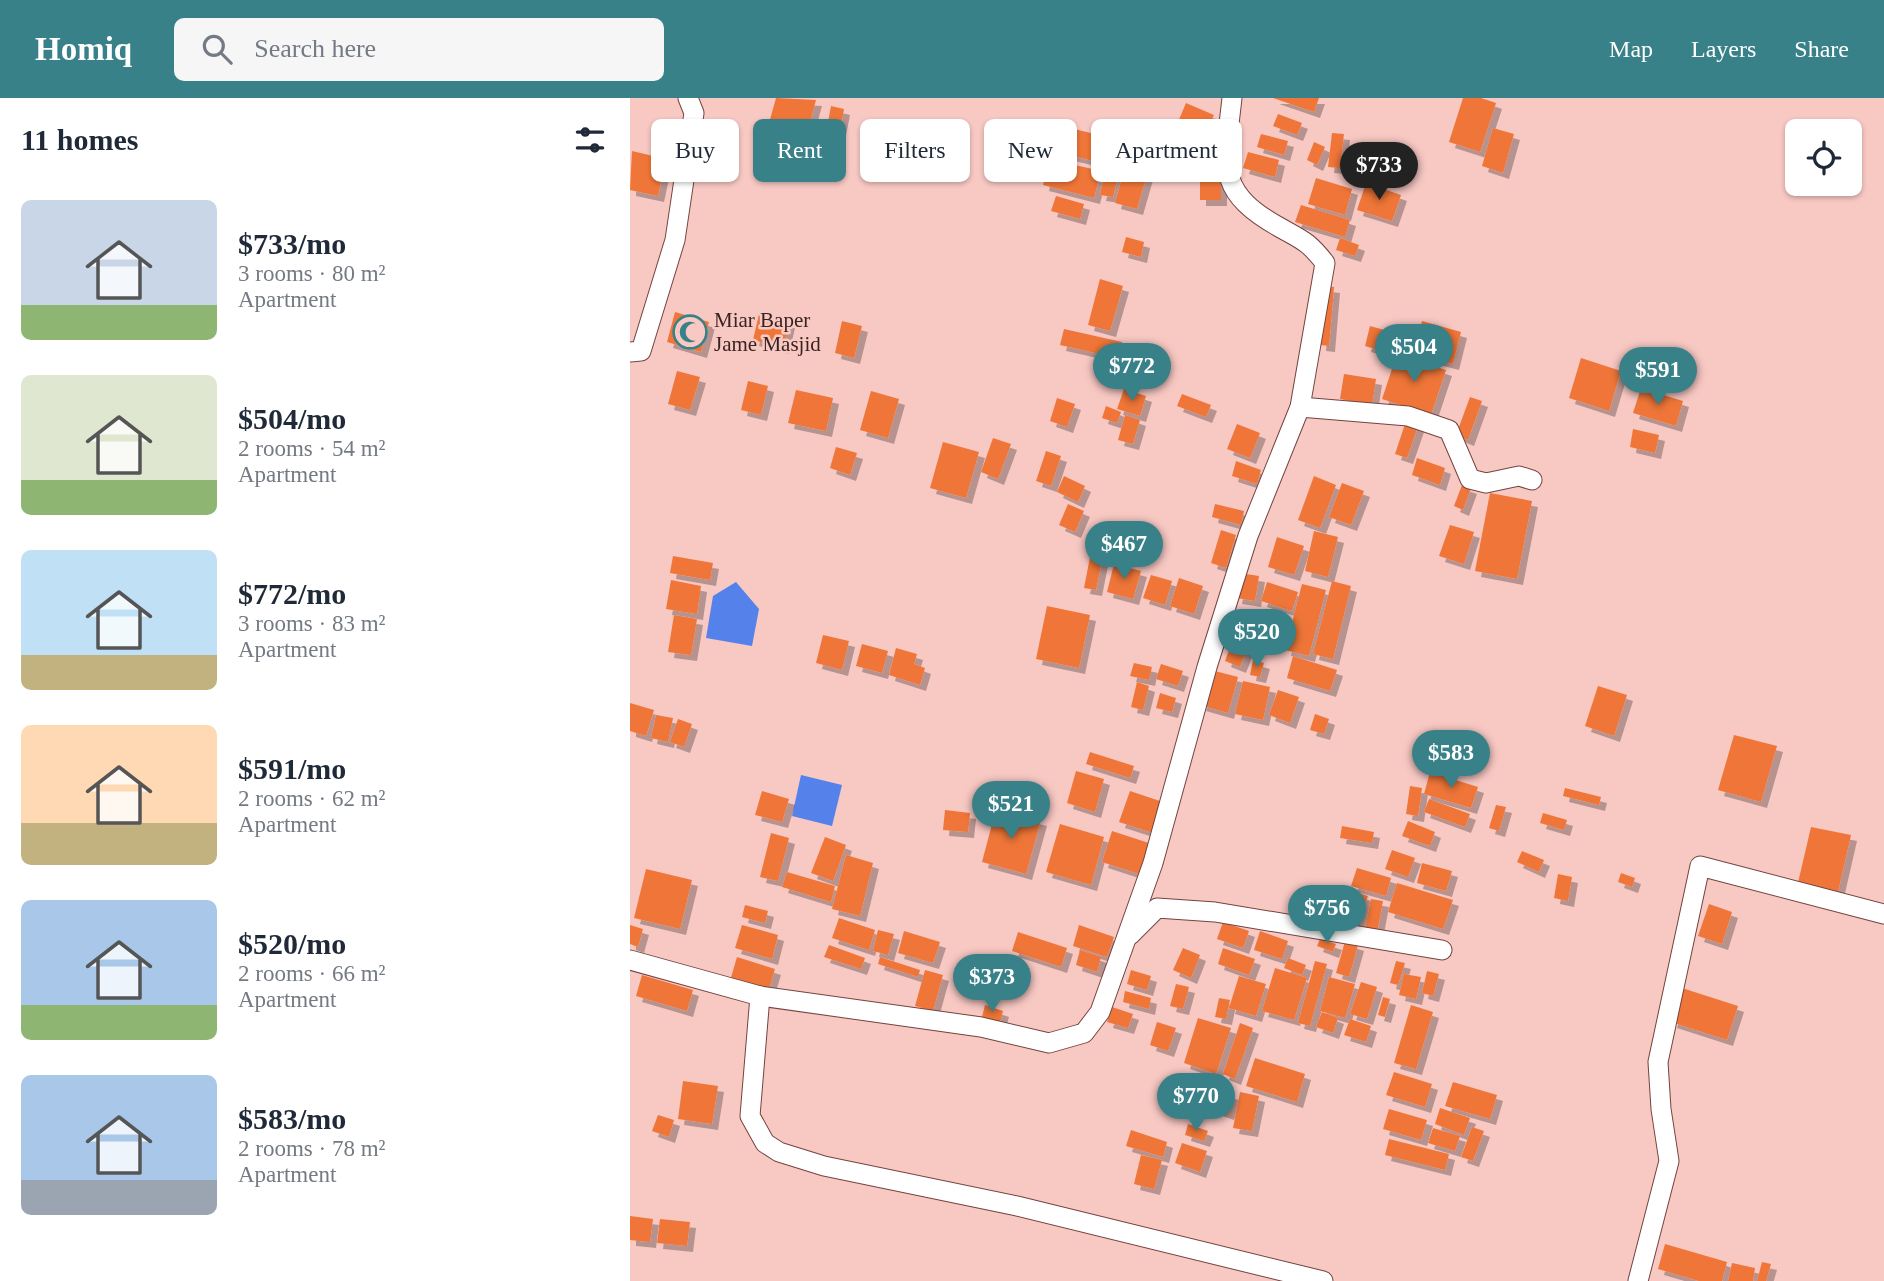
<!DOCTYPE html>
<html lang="en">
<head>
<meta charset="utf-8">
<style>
	body { margin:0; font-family:"Times New Roman",serif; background:#f6f6f7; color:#1f2937; height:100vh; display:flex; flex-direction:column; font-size:26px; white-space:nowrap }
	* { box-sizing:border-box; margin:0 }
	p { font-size:23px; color:#747a83 }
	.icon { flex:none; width:38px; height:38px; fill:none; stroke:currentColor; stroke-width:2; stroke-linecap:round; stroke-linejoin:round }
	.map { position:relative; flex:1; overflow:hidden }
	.drawer { display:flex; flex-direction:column; background:#fff; width:630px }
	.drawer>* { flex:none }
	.guide { position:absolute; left:21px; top:21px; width:665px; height:63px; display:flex; gap:14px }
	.fabs { position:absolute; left:1155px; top:21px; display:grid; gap:14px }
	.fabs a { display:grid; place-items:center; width:77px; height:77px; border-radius:10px; background:#fff; box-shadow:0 2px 5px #0004; font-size:35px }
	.price { position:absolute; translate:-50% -60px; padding:0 16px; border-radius:24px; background:#398189; color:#fff; font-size:23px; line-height:46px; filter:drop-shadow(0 2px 4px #0008) }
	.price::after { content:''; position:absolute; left:50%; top:42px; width:21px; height:16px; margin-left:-10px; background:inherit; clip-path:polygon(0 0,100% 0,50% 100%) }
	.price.current { background:#222; color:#fff }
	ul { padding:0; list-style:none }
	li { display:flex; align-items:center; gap:21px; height:175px; padding:0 21px }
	li span { display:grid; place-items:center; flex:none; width:196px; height:140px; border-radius:10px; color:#555 }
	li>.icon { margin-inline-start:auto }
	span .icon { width:84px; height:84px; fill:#fffc; stroke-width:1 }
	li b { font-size:30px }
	h2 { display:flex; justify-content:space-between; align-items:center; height:84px; padding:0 21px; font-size:30px }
	.chip { padding:0 24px; border-radius:10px; background:#fff; box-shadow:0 2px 5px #0004; font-size:24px; line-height:63px }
	.chip.current { background:#398189; color:#fff }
	header { display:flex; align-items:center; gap:42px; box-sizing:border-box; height:98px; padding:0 35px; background:#398189; color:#fff }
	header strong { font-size:33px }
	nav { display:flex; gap:38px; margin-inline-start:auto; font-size:24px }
	.search { width:490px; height:63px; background:#f6f6f7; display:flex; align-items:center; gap:18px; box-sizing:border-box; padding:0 24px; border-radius:10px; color:#747a83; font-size:26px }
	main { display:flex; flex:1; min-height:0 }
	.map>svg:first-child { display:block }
	.water { fill:#5581eb }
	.building { fill:#ef7639; filter:url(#shadow) }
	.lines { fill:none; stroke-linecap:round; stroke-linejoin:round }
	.street-casing { stroke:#74433f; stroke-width:21 }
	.street { stroke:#fff; stroke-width:19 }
	.labels { text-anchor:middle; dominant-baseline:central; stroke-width:5; stroke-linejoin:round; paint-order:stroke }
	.poi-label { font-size:21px; fill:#392321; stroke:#f8c8c3; text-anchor:start }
</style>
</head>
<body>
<header>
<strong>Homiq</strong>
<div class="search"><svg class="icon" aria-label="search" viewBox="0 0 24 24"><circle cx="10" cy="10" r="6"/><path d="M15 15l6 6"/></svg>Search here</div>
<nav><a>Map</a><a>Layers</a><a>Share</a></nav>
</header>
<main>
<section class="drawer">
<h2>11 homes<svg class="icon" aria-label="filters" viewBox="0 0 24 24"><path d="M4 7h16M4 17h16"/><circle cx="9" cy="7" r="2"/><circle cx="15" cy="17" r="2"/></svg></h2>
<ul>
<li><span style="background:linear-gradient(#c9d6e8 75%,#8fb573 0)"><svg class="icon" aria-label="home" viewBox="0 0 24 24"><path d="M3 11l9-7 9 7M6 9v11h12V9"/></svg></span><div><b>$733/mo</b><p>3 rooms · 80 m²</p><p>Apartment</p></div></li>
<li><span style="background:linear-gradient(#dfe7d0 75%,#8fb573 0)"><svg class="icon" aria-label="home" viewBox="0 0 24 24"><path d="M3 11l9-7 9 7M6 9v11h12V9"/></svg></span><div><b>$504/mo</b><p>2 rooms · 54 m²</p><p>Apartment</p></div></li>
<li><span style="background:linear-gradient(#bfe0f5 75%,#c2b280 0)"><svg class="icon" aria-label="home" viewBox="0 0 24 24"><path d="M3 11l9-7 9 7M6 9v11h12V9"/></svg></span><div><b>$772/mo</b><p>3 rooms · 83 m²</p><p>Apartment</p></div></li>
<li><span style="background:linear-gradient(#ffd9b3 70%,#c2b280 0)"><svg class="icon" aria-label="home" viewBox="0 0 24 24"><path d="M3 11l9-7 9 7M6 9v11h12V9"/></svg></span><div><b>$591/mo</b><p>2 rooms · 62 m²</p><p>Apartment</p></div></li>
<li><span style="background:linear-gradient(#a9c7e8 75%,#8fb573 0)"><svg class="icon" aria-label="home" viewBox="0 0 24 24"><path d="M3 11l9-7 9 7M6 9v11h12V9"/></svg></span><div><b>$520/mo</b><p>2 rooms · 66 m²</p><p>Apartment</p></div></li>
<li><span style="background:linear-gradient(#a9c7e8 75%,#9aa5b1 0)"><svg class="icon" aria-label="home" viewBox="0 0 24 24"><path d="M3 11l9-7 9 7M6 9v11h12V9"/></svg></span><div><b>$583/mo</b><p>2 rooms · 78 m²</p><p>Apartment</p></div></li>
</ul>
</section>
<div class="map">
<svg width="1254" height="1183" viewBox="0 0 1254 1183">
	<defs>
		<filter id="shadow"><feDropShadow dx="6" dy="6" stdDeviation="0" flood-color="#0004"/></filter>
	</defs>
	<rect width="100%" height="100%" fill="#f8c8c3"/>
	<!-- water -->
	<g class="water">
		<polygon points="106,484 129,511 122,548 76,540 83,498"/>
		<polygon points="171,677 212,687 202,728 162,718"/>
	</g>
	<!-- building -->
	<g class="building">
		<polygon points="146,0 186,2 177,35 139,25"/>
		<polygon points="643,0 689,0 684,14"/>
		<polygon points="833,0 851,0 866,5 850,54 819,44"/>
		<polygon points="556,5 584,17 575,36 548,24"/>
		<polygon points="201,8 214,11 209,37 196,35"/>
		<polygon points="648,16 672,25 667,37 643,28"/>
		<polygon points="428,27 481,40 476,66 422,53"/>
		<polygon points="863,30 884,36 873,75 852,68"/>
		<polygon points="702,35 714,36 710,70 698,69"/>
		<polygon points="631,36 658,43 654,57 627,49"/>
		<polygon points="684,44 695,49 687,67 677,62"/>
		<polygon points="2,53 36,61 28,98 0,92"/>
		<polygon points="618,54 649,62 645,79 613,70"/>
		<polygon points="498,59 520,66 507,111 485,105"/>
		<polygon points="419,61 471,73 464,100 413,87"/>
		<rect x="570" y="70" width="21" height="32"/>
		<polygon points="476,71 489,74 483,99 470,97"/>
		<polygon points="686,80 722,91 715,117 678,106"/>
		<polygon points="736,85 771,97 762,123 727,112"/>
		<polygon points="426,98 454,106 450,121 421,113"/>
		<polygon points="671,107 720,122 715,139 665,124"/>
		<polygon points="496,139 514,144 511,159 492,154"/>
		<polygon points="710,140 729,147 725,158 706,152"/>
		<polygon points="470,181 493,188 480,233 458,227"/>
		<polygon points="695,188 704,189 699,248 690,247"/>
		<polygon points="45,214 79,224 71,254 37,244"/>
		<polygon points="129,216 159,224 153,250 123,242"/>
		<polygon points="212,223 232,228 224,260 205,255"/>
		<polygon points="792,223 831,234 823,266 784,256"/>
		<polygon points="740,228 758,233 752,253 735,248"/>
		<polygon points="434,231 492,244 488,260 430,247"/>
		<polygon points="767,256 816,272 801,317 752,301"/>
		<polygon points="951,260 991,273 979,313 939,300"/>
		<polygon points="483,264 500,268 496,283 479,278"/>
		<polygon points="47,273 70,279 60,312 38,306"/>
		<polygon points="714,276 746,281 742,307 710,301"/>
		<polygon points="118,283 138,288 131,317 111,312"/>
		<polygon points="1011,290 1053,303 1046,328 1003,315"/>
		<polygon points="494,291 516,298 510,318 487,311"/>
		<polygon points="166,292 203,300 196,333 158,325"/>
		<polygon points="241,293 269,301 258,340 230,332"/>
		<polygon points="552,296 581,307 576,319 547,308"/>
		<polygon points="840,299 852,303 838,342 826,337"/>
		<polygon points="427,300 445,306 437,329 420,323"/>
		<polygon points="476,308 491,314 487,325 472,320"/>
		<polygon points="495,317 510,322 503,346 488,342"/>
		<polygon points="776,323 788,328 777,360 765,356"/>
		<polygon points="607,326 630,335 620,360 597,351"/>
		<polygon points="1003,331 1029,337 1025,355 1000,349"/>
		<polygon points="363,340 381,346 368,381 351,374"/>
		<polygon points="313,344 349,354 336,400 300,390"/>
		<polygon points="206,349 227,355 220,377 200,370"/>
		<polygon points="416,353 431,358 421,388 406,383"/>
		<polygon points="787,360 815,370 810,387 782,377"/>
		<polygon points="606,363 631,372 627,386 602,378"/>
		<polygon points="434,378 455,388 448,404 427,394"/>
		<polygon points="684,378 706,387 690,430 668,422"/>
		<polygon points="712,385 734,393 721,427 699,419"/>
		<polygon points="832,387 841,390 833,412 824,408"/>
		<polygon points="860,395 902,403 887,481 845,473"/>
		<polygon points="438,406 454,413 445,434 429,427"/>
		<polygon points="585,406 614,413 611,427 582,419"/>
		<polygon points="820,427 844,434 834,466 809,458"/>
		<polygon points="591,432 606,437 596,470 581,465"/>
		<polygon points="684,433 708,439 698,479 675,473"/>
		<polygon points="647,439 674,448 664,477 638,469"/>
		<polygon points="461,454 473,457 466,492 454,490"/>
		<polygon points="43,458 83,465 80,482 40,475"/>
		<polygon points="484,466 511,473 503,501 477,494"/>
		<polygon points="610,475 629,478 625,503 606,500"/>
		<polygon points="521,477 542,483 535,507 513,500"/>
		<polygon points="549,480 573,488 564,516 540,508"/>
		<polygon points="41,482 71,488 67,516 36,511"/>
		<polygon points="702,483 721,488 703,561 683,556"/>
		<polygon points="637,484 668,494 662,513 631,503"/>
		<polygon points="672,486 696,492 679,558 655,552"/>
		<polygon points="417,508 460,517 449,570 406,561"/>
		<polygon points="44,517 67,521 61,557 38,554"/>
		<polygon points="606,534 621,540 610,569 595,563"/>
		<polygon points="193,537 219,543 212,572 186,565"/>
		<polygon points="232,546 258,553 252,575 226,568"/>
		<polygon points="266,550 287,556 284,566 295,570 290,587 259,577"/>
		<polygon points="663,558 707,572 700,593 657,580"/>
		<polygon points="623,562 634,565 630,579 620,577"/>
		<polygon points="504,565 522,569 519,582 500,578"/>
		<polygon points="531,566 553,573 548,588 526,581"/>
		<polygon points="581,572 608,579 598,615 570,607"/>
		<polygon points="613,583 640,589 633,622 605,616"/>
		<polygon points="507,584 519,588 513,612 501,609"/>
		<polygon points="968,588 997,597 984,638 955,628"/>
		<polygon points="648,592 669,599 660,625 639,617"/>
		<polygon points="530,595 546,600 542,614 526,610"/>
		<polygon points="0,605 24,612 16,638 0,633"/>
		<polygon points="685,616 699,621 694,636 680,632"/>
		<polygon points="26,617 43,620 38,644 21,640"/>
		<polygon points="48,621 62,626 54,649 40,644"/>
		<polygon points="1104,637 1147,648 1131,704 1088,692"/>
		<polygon points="460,654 504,668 500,680 456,666"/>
		<polygon points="446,673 474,681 465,714 437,705"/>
		<polygon points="800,674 848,689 841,710 794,696"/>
		<polygon points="780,688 792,690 788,718 776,716"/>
		<polygon points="935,690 971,699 969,707 933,698"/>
		<polygon points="132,693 159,701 152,724 125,717"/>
		<polygon points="500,693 533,704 523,735 489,724"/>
		<polygon points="799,701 840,716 835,729 794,714"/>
		<polygon points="866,707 876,709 869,733 859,730"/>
		<polygon points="366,711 411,722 396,776 352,764"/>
		<polygon points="315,712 340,715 338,734 313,732"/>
		<polygon points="913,715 937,722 934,732 910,725"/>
		<polygon points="778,723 805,734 800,748 772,738"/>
		<polygon points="430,726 474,739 461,787 416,774"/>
		<polygon points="712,728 744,734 742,745 710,740"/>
		<polygon points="1181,729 1221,737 1207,798 1167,789"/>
		<polygon points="482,733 525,747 515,778 472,764"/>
		<polygon points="141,735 159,740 148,783 130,779"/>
		<polygon points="195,739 216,747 203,783 181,775"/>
		<polygon points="762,752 785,760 778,779 755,771"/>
		<polygon points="892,753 914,762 909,774 887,764"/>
		<polygon points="216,757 243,765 230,818 202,811"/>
		<polygon points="792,765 822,773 816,793 787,785"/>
		<polygon points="727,770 761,780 756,798 721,788"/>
		<polygon points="16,771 62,782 50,831 4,820"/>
		<polygon points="157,774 205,788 201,804 152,789"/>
		<polygon points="991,775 1005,780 1002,789 988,784"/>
		<polygon points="928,776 942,779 938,803 924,800"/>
		<polygon points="767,785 823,802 813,831 758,814"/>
		<polygon points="708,788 738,798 728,828 698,817"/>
		<polygon points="741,801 753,803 747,835 735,832"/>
		<polygon points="1079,806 1102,814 1092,846 1068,838"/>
		<polygon points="115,807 138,813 135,825 112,819"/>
		<polygon points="209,820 245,832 239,852 202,840"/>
		<polygon points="593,824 619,833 613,850 587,841"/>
		<polygon points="0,827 13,831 8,849 0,846"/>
		<polygon points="112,827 148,837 142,861 105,850"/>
		<polygon points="449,827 484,839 477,859 443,848"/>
		<polygon points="248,832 264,836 258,857 243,853"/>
		<polygon points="274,833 310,844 303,865 268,855"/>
		<polygon points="630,833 658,843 652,861 624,852"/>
		<polygon points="388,834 437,850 431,869 382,853"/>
		<polygon points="690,841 706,846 703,854 687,848"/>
		<polygon points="715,843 728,847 719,879 706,875"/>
		<polygon points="199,847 235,860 231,871 194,859"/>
		<polygon points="553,850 570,857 561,880 543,872"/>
		<polygon points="593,850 625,861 619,877 588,866"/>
		<polygon points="450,852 471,859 467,874 446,867"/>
		<polygon points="107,859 145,871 138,894 100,883"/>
		<polygon points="250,859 290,872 288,879 248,866"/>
		<polygon points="658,860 676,867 672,877 654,870"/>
		<polygon points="685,863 697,866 680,928 668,925"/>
		<polygon points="766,863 775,865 768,887 760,885"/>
		<polygon points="645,870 677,880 664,922 632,913"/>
		<polygon points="295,872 313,877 303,913 285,908"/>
		<polygon points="501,872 521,878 517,892 497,886"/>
		<polygon points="797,873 809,876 803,898 792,895"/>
		<polygon points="774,876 791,879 786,901 769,897"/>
		<polygon points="12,877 63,892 57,913 6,898"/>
		<polygon points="609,878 636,886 626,918 599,910"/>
		<polygon points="699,879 725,886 715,920 690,913"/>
		<polygon points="731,884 747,889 737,921 720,916"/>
		<polygon points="546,886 559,889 553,911 540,908"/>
		<polygon points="1052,890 1108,908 1097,942 1041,924"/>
		<polygon points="495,893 521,900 519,911 493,904"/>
		<polygon points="753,899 760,901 755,919 748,917"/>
		<polygon points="589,900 600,902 596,921 585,919"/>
		<polygon points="355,907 373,913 370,924 352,919"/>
		<polygon points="781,907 803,914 786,971 764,965"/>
		<polygon points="482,909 503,916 498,930 477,924"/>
		<polygon points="692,914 708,920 703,935 686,929"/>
		<polygon points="568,920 601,930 586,976 554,965"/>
		<polygon points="720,921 741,928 736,944 714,937"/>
		<polygon points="527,924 546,930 538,953 520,947"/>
		<polygon points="610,925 623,930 605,981 593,976"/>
		<polygon points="625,960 675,976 667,1004 616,988"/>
		<polygon points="764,974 802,986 795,1009 756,997"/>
		<polygon points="53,983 88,988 82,1026 48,1021"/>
		<polygon points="823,984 867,997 860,1021 815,1008"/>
		<polygon points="572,985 605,997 598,1016 564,1004"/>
		<polygon points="610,994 629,998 622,1033 603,1030"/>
		<polygon points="810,1010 840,1020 834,1037 805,1026"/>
		<polygon points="759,1011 797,1022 791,1042 753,1031"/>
		<polygon points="28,1017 44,1022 39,1039 22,1033"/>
		<polygon points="558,1026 578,1033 574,1043 555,1037"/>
		<polygon points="842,1029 854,1033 843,1063 831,1059"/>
		<polygon points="803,1030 830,1038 825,1053 798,1045"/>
		<polygon points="501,1032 537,1044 533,1059 496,1048"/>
		<polygon points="759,1041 819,1056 815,1072 755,1057"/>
		<polygon points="552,1045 577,1053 570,1074 545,1065"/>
		<polygon points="511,1057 532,1062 524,1091 504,1086"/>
		<polygon points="0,1118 23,1121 20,1144 0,1142"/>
		<polygon points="30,1121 60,1124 57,1148 27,1145"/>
		<polygon points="1035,1146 1097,1164 1092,1183 1069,1183 1028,1171"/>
		<polygon points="1132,1164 1141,1166 1136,1183 1127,1183"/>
		<polygon points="1102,1165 1125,1170 1123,1183 1098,1183"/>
	</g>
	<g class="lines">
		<defs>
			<g id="street">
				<polyline points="0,254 11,253 45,142 64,15 58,0"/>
				<polyline points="670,309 778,318 819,332 840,381 856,385 889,378 902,382"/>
				<polyline points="500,837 527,810 585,814 812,852"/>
				<polyline points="0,862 130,898 120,1018 135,1045 149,1054 194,1068 387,1108 693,1183"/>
				<path d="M130,898l221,31 68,16 35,-10 16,-21 53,-149 54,-196 41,-131 52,-129 25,-144c-17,-22 -23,-23 -46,-36 -65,-36 -54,-64 -47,-129"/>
				<polyline points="1008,1183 1039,1063 1031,1011 1028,964 1070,768 1254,816"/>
			</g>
		</defs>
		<!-- street casing -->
		<use href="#street" class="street-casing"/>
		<!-- street -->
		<use href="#street" class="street"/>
	</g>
	<!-- icons -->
	<defs>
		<symbol id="mosque-ring" viewBox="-11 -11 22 22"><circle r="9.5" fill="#f8c8c3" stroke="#398189" stroke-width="1.5"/><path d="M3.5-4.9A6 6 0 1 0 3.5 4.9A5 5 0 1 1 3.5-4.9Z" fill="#398189"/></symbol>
	</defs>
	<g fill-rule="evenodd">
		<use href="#mosque-ring" x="41" y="215" width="38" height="38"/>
	</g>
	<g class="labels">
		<!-- poi labels -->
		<g class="poi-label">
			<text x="84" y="222">Miar Baper<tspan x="84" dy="24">Jame Masjid</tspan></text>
		</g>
	</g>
</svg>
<div class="fabs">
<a><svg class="icon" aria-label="locate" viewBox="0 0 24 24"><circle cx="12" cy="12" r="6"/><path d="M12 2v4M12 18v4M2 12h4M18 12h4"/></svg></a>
</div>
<b class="price current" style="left:749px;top:104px">$733</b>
<b class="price" style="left:784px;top:286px">$504</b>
<b class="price" style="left:502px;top:305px">$772</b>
<b class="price" style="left:1028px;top:309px">$591</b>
<b class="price" style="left:494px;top:483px">$467</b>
<b class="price" style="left:627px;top:571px">$520</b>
<b class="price" style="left:821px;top:692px">$583</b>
<b class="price" style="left:381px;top:743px">$521</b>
<b class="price" style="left:697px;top:847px">$756</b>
<b class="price" style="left:362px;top:916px">$373</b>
<b class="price" style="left:566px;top:1035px">$770</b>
<div class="guide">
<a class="chip">Buy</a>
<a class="chip current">Rent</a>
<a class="chip">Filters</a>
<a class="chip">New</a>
<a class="chip">Apartment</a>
</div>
</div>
</main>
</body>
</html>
